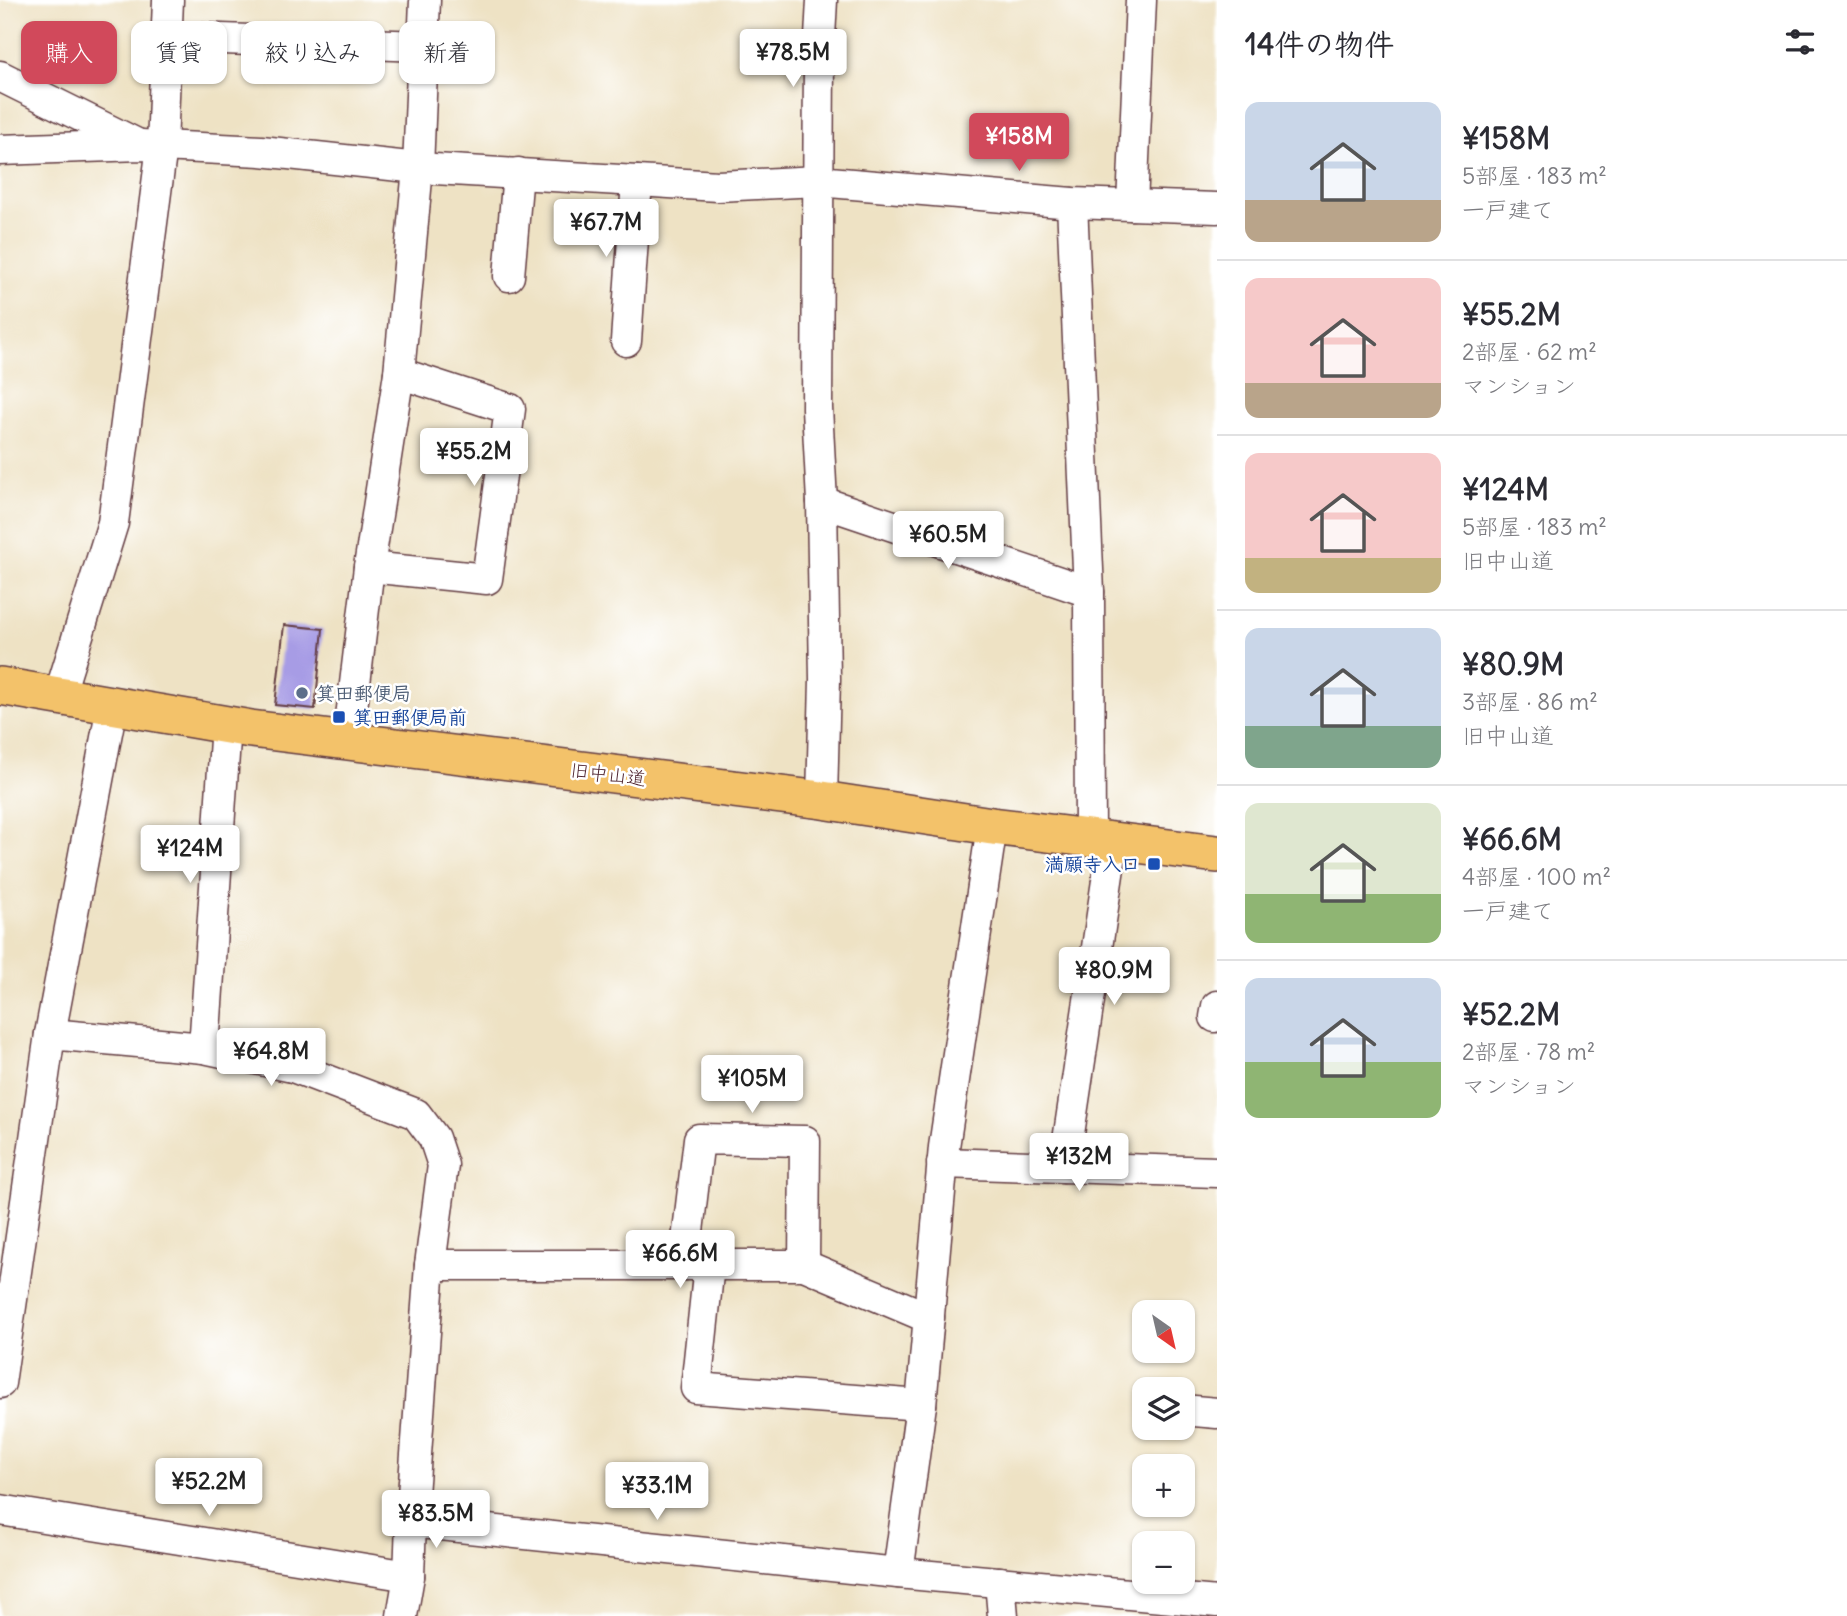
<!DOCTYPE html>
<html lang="ja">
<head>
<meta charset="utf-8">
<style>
	body { margin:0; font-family:Delius,"Klee One",sans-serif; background:#f7f7f7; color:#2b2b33; height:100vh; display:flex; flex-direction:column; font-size:26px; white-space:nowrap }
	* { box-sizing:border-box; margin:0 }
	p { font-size:23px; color:#7c7c81 }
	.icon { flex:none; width:38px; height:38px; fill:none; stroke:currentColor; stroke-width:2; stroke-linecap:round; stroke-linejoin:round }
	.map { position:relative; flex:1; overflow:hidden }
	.drawer { display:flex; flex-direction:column; background:#fff; width:630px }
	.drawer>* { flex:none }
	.top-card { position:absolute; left:21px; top:21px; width:665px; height:63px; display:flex; gap:14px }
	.needle { width:46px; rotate:146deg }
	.tools { position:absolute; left:1132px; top:1300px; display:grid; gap:14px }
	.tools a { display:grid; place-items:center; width:63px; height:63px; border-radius:14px; background:#fff; box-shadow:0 2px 5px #0004; font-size:35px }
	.price { position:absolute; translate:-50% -60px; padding:0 16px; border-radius:7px; background:#fff; color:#222; font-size:23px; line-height:46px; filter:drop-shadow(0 2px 4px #0008) }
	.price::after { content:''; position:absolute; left:50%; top:42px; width:21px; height:16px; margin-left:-10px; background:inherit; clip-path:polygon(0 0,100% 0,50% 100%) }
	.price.on { background:#d1495b; color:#fff }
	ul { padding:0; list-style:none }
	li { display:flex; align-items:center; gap:21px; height:175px; padding:0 28px }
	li+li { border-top:2px solid #e1e1e2 }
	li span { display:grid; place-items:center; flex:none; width:196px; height:140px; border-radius:14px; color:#555 }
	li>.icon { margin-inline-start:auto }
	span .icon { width:84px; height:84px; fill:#fffc; stroke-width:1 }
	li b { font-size:30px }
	h2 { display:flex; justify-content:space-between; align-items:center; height:84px; padding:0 28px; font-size:30px }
	.pill { padding:0 24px; border-radius:14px; background:#fff; box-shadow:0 2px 5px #0004; font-size:24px; line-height:63px }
	.pill.on { background:#d1495b; color:#fff }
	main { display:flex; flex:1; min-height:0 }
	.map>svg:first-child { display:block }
	.building { fill:#a79ce5 }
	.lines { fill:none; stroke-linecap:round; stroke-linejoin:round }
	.minor-casing { stroke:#633c42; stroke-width:33 }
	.major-casing { stroke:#633c42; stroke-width:40 }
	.minor { stroke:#fff; stroke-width:30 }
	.major { stroke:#f3c26a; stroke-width:37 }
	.service-dot { fill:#5c6f8a; stroke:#fff; stroke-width:2.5 }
	.transit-dot { fill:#1a4fb4; stroke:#fff; stroke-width:2.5 }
	.labels { text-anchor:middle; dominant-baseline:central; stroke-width:5; stroke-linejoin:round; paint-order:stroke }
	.service-label { font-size:19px; font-weight:bold; fill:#4e5e75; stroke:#fff; text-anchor:start }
	.transit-label { font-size:19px; font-weight:bold; fill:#164399; stroke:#fff; text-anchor:start }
	.street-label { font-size:19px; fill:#4a1f2b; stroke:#fff }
</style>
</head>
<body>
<main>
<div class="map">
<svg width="1217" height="1616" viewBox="0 0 1217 1616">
	<rect width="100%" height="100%" fill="#fff"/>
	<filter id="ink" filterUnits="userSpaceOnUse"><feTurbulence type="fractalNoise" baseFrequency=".0143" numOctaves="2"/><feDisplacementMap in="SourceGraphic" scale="14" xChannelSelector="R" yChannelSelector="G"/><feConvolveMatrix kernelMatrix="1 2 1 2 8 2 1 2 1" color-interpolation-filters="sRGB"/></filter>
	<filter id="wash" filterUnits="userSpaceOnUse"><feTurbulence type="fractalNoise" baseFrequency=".00686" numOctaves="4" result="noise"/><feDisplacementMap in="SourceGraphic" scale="28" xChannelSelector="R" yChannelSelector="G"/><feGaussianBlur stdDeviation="1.57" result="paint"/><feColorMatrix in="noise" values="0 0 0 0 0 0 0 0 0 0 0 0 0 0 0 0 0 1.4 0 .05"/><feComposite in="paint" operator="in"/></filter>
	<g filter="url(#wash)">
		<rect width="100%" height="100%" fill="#eee2c4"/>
		<g id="blocks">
			<!-- building -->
			<polygon class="building" points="284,625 323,629 315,709 275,705"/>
		</g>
	</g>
	<g filter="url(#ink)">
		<use href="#blocks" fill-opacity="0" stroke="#633c42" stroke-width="2"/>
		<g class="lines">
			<defs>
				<g id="minor">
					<polyline points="822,0 819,56 817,408 822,502 825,679 822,800"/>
					<polyline points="166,37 423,46"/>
					<polyline points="0,76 137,144"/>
					<polyline points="0,150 141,145 261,151 418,168 637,181 718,186 818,181 1072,203 1217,208"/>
					<polyline points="1072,203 1089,592 1090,838"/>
					<polyline points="1132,205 1141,0"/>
					<polyline points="509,276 518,173"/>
					<polyline points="626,341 637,181"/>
					<polyline points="822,502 1089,592"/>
					<polyline points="369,567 487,579 510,409 399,373"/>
					<polyline points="59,696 113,523 162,146 168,0"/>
					<polyline points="348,742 369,567 399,373 418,168 425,0"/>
					<polyline points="1215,1017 1217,1006"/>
					<polyline points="50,1034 112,706"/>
					<polyline points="204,1048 226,725"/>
					<polyline points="942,1163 1217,1172"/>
					<polyline points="1064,1167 1113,841"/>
					<polyline points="430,1265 804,1265 929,1318"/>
					<polyline points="684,1265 699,1139 805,1141 804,1265"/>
					<polyline points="709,1265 696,1388 921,1405"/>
					<polyline points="0,1383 50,1034 204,1048 293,1067 416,1114 434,1138 443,1165 430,1265 411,1522 409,1576 402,1616"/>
					<polyline points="1183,1410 1217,1413"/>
					<polyline points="0,1510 409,1576"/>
					<polyline points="411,1522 898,1573 1217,1602"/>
					<polyline points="898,1573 921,1405 944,1147 992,826"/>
					<polyline points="1000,1582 1003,1616"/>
				</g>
				<polyline id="major" points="0,686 251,729 822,800 992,826 1217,854"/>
			</defs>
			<!-- minor casing -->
			<use href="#minor" class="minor-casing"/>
			<!-- major casing -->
			<use href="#major" class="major-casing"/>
			<!-- minor -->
			<use href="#minor" class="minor"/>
			<!-- major -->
			<use href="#major" class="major"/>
		</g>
	</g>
	<!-- markers -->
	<circle class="service-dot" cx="302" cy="693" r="7"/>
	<g class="transit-dot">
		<rect x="332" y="710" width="14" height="14" rx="3.5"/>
		<rect x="1147" y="857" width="14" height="14" rx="3.5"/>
	</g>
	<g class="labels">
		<!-- service labels -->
		<g class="service-label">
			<text x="316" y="693">箕田郵便局</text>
		</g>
		<!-- transit labels -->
		<g class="transit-label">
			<text x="353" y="717">箕田郵便局前</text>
			<text x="1140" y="864" text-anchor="end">満願寺入口</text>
		</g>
		<!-- street labels -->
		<g class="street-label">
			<text transform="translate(608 774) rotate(7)">旧中山道</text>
		</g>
	</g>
</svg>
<div class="tools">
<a><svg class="needle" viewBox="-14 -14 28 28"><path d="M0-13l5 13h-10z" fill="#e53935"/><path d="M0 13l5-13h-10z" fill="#7c7c81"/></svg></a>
<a><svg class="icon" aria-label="layers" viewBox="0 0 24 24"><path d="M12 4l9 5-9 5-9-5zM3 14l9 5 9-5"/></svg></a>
<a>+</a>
<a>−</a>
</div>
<b class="price" style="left:793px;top:89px">¥78.5M</b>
<b class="price on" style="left:1019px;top:173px">¥158M</b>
<b class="price" style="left:606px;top:259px">¥67.7M</b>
<b class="price" style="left:474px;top:488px">¥55.2M</b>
<b class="price" style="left:948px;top:571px">¥60.5M</b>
<b class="price" style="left:190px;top:885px">¥124M</b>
<b class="price" style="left:1114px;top:1007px">¥80.9M</b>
<b class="price" style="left:271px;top:1088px">¥64.8M</b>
<b class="price" style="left:752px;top:1115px">¥105M</b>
<b class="price" style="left:1079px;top:1193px">¥132M</b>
<b class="price" style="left:680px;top:1290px">¥66.6M</b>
<b class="price" style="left:209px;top:1518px">¥52.2M</b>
<b class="price" style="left:657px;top:1522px">¥33.1M</b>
<b class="price" style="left:436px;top:1550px">¥83.5M</b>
<div class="top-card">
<a class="pill on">購入</a>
<a class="pill">賃貸</a>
<a class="pill">絞り込み</a>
<a class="pill">新着</a>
</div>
</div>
<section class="drawer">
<h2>14件の物件<svg class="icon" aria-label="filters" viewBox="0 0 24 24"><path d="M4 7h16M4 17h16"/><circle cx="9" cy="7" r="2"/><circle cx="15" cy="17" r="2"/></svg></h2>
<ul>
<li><span style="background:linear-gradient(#c9d6e8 70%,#b9a48a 0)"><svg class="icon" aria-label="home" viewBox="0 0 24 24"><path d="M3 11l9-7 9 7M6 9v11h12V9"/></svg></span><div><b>¥158M</b><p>5部屋 · 183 m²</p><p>一戸建て</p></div></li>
<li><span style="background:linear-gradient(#f6c9c9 75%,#b9a48a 0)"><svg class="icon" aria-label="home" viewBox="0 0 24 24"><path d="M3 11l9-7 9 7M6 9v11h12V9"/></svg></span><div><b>¥55.2M</b><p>2部屋 · 62 m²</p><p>マンション</p></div></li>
<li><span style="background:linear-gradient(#f6c9c9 75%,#c2b280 0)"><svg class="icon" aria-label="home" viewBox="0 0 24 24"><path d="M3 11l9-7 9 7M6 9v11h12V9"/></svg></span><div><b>¥124M</b><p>5部屋 · 183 m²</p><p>旧中山道</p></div></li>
<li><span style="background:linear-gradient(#c9d6e8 70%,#7fa58c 0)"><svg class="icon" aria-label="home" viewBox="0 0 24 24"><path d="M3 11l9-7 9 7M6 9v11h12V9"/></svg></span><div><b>¥80.9M</b><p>3部屋 · 86 m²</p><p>旧中山道</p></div></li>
<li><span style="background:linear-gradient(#dfe7d0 65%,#8fb573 0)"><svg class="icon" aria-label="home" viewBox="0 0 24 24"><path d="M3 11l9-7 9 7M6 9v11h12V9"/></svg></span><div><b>¥66.6M</b><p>4部屋 · 100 m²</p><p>一戸建て</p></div></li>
<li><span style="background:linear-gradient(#c9d6e8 60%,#8fb573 0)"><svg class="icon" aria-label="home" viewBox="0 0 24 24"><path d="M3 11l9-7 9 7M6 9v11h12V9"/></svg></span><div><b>¥52.2M</b><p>2部屋 · 78 m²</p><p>マンション</p></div></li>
</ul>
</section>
</main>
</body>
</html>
